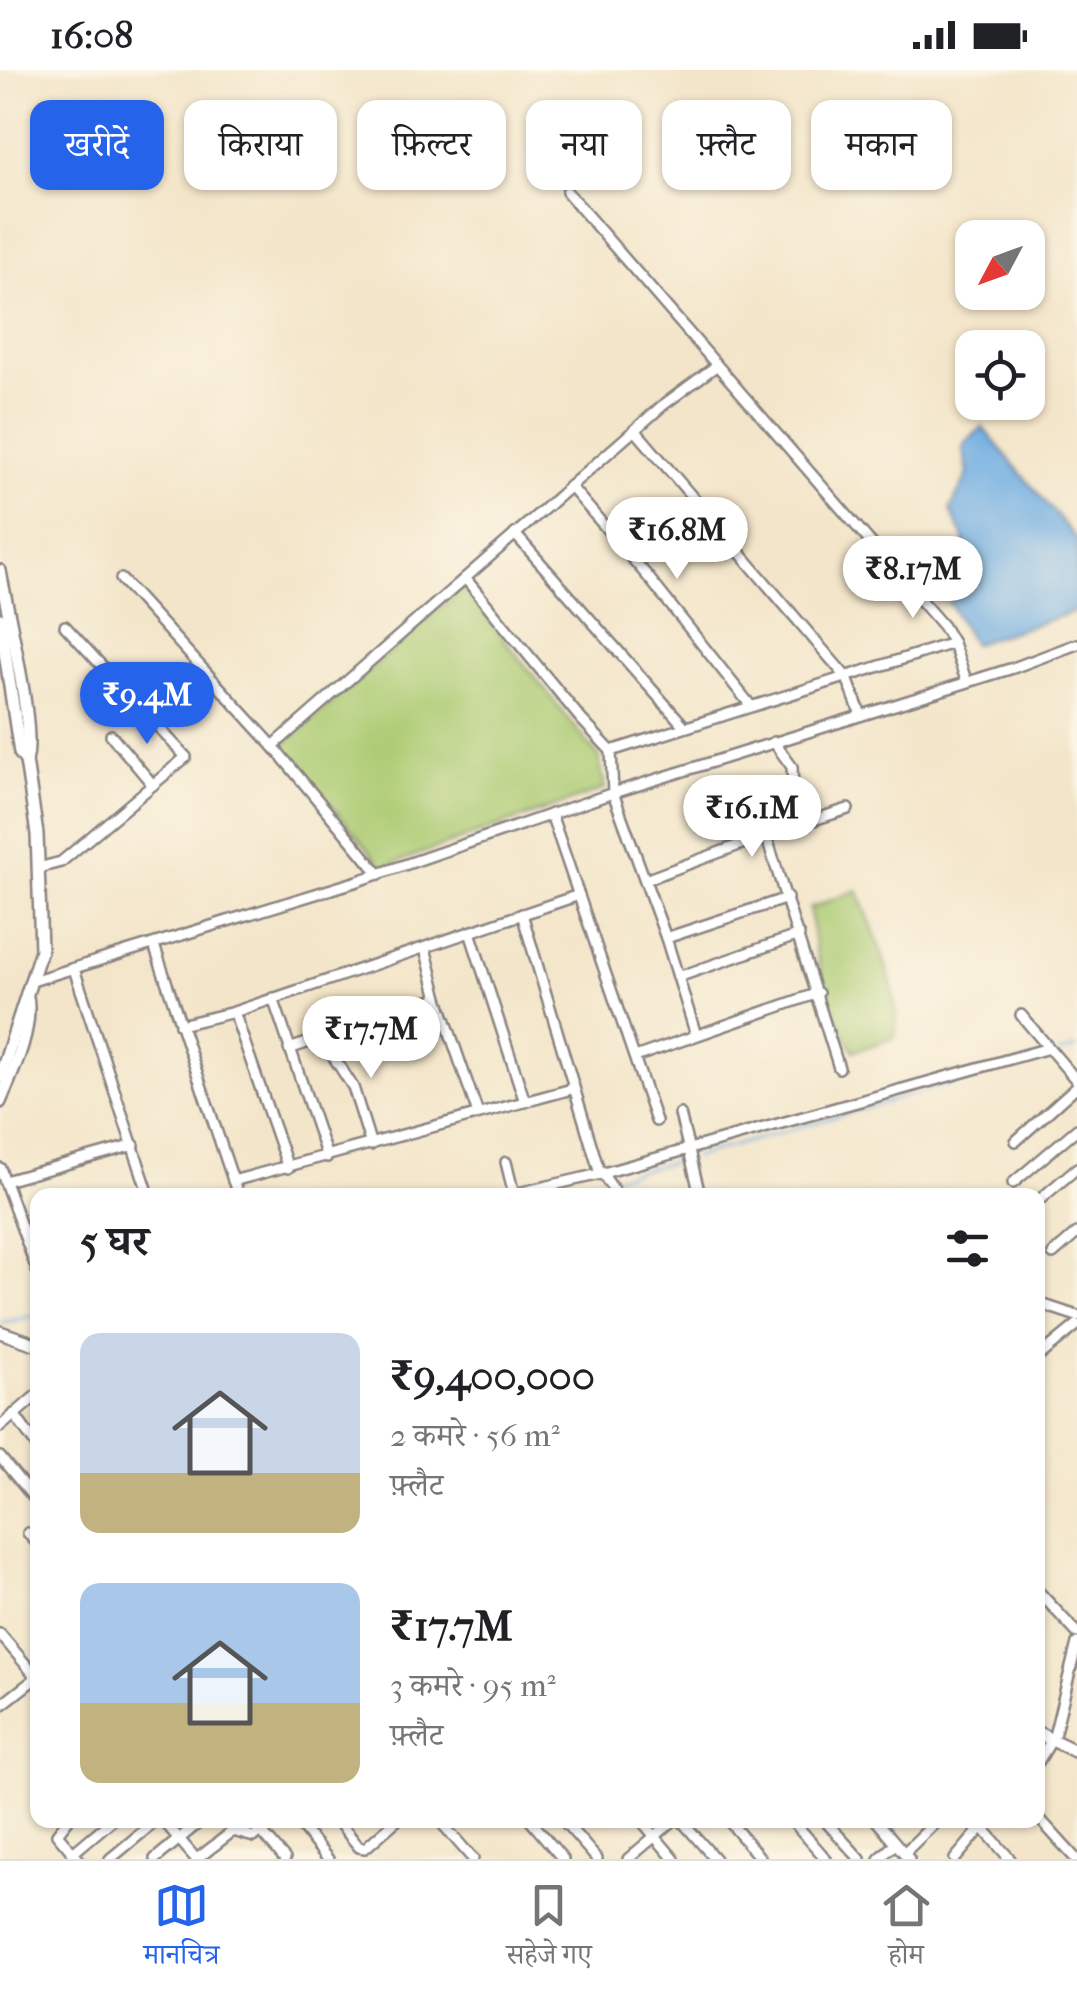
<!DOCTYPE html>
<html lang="hi">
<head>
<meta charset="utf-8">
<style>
	body { margin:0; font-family:"IM FELL French Canon","Noto Serif Devanagari",serif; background:#f2f2f2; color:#202124; height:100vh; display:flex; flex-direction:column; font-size:38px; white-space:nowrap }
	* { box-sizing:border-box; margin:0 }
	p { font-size:32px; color:#757577 }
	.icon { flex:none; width:55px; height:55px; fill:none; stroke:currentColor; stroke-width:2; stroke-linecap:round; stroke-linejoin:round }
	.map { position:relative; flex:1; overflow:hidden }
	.sheet { position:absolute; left:30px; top:1118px; width:1015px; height:640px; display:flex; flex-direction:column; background:#fff; border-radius:20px; box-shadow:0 2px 8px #0004 }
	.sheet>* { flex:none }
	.top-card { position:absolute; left:30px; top:30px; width:1018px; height:90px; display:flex; gap:20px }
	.needle { width:65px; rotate:229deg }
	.fabs { position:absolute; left:955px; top:150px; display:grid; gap:20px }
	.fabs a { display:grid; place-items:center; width:90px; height:90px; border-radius:20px; background:#fff; box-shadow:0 2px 8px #0004; font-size:50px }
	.price { position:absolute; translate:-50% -85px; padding:0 22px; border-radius:35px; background:#fff; color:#222; font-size:32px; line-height:65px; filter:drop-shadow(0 2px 5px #0008) }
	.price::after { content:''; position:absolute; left:50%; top:60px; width:30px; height:22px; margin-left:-15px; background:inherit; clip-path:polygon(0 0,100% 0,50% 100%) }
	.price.current { background:#2563eb; color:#fff }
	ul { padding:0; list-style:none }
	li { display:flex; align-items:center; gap:30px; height:250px; padding:0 50px }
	li span { display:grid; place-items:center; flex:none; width:280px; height:200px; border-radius:20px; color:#555 }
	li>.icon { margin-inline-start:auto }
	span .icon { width:120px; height:120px; fill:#fffc; stroke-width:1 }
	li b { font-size:42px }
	h2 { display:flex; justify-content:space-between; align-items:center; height:120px; padding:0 50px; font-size:42px }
	.chip { padding:0 35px; border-radius:20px; background:#fff; box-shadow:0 2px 8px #0004; font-size:35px; line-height:90px }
	.chip.current { background:#2563eb; color:#fff }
	.status { display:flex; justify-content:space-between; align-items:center; height:70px; padding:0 50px; background:#fff; direction:ltr }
	.status svg { height:28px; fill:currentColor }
	.menu { display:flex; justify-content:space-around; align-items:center; height:140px; border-top:2px solid #e0e0e0; background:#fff; font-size:28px; color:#757577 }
	.menu a { display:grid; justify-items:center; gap:5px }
	.menu .current { color:#2563eb }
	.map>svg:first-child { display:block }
	.green { fill:#accb72; stroke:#677656; stroke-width:2.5 }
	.water { fill:#70ade2; stroke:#49688e; stroke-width:2.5 }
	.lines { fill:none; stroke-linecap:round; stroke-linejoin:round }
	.stream { stroke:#70ade2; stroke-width:2.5 }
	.minor-casing { stroke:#8a8482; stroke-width:14 }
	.tertiary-casing { stroke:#8a8482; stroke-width:16 }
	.minor { stroke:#fff; stroke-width:9 }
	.tertiary { stroke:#fff; stroke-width:11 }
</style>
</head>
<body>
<div class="status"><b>16:08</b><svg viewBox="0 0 49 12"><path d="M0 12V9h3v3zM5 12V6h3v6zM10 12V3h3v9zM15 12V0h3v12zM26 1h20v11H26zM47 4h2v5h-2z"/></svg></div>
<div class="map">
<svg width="1077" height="1789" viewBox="0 0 1077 1789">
	<rect width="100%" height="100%" fill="#fcf5e5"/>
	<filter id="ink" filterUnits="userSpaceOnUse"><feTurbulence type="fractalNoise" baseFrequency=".01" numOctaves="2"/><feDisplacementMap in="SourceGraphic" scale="20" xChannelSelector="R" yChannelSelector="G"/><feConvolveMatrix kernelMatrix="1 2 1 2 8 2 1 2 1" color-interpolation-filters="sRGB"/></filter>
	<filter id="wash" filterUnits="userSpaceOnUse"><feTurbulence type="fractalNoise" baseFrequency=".0048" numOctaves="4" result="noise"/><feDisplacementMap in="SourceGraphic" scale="40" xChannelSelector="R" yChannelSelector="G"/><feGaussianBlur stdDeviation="2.25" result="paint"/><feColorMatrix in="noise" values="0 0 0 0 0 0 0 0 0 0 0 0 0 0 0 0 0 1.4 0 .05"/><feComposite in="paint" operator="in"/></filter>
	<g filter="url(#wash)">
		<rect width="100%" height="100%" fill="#f3e5c9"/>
		<!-- green -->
		<g class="green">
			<polygon points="463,518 599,687 605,719 383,797 282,676"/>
			<path d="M858,820c13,37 48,111 36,148l-40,13c-26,-42 -40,-94 -44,-143z"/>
		</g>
		<!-- water -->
		<polygon class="water" points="982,357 1077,470 1077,541 973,574 945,526 965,470 950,440 968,404 963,376"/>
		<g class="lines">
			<!-- stream -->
			<g class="stream">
				<polyline points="1059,983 1077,978"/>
				<polyline points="694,1087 1051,985"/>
				<polyline points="611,1107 686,1089"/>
				<polyline points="537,1125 603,1109"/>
				<polyline points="0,1253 38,1245"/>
			</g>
		</g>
	</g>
	<g filter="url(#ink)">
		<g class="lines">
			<defs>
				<g id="minor">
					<polyline points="635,360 847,608 861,645"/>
					<polyline points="570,416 649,508 751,636"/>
					<polyline points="515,464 685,657"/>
					<polyline points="465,508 581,649 611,681 953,573 943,556 567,122"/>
					<polyline points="121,509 273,676 379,804"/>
					<polyline points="953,573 966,610"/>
					<polyline points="111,665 153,715"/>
					<polyline points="774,672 792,697 795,755"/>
					<polyline points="273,676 662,336 716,296"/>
					<polyline points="611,681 613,723 666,868 696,965"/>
					<polyline points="551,744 656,1051"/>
					<polyline points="766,765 839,998"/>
					<polyline points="38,798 61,792 186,687 65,556"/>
					<polyline points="645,810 766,765 848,739"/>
					<polyline points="522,844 600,1104"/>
					<polyline points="470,862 525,1032"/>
					<polyline points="666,868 787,828"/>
					<polyline points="154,875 238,1125"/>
					<polyline points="425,878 438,928 478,1044"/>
					<polyline points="74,899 149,1125"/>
					<polyline points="678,907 799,865"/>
					<polyline points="32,911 358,811 613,723 1013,598 1077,574"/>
					<polyline points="273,928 327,1087"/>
					<polyline points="234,942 288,1098"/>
					<polyline points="1021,945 1077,1011"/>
					<polyline points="180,955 234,942 579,825"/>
					<polyline points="322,969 353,1017 371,1075"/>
					<polyline points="289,979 438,928"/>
					<polyline points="635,987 818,923"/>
					<polyline points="680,1044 700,1125"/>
					<polyline points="1016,1071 1077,1016"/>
					<polyline points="506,1092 514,1125"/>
					<polyline points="0,1098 38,1203"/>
					<polyline points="602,1103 617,1125"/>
					<polyline points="5,1111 134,1075"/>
					<polyline points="233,1111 572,1019"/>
					<polyline points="1013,1113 1077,1059"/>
					<polyline points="514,1124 600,1104 1049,978"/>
					<polyline points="1038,1131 1077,1098"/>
					<polyline points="1053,1184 1077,1163"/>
					<polyline points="1038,1233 1077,1246"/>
					<polyline points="1038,1287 1077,1255"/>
					<polyline points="14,1344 38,1378"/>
					<polyline points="0,1357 38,1324"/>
					<polyline points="0,1387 38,1433"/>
					<polyline points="28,1463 38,1474"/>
					<polyline points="1038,1521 1077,1563"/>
					<polyline points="0,1564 38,1609"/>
					<polyline points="0,1636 36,1608"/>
					<polyline points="1038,1692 1054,1666 1077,1573"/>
					<polyline points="1038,1747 1076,1789"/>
					<polyline points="68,1750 57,1764 78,1789"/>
					<polyline points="163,1750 196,1789"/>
					<polyline points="237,1750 245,1762"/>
					<polyline points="296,1750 328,1789"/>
					<polyline points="337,1750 359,1777 365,1778 397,1750"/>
					<polyline points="439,1750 473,1789"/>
					<polyline points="530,1750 563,1789"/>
					<polyline points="563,1750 597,1789"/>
					<polyline points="641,1750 674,1789"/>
					<polyline points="681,1750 715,1789"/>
					<polyline points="728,1750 761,1789"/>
					<polyline points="792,1750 826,1789"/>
					<polyline points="876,1750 909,1789"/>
					<polyline points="827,1753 860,1789"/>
					<polyline points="982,1757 1010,1789"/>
					<polyline points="261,1761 285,1789"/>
					<polyline points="73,1783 112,1750"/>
					<polyline points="904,1783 938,1750"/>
					<polyline points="110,1789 157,1750"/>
					<polyline points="155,1789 202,1750"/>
					<polyline points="197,1789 233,1761 254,1767 273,1750"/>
					<polyline points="628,1789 674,1750"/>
					<polyline points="879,1789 895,1774"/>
					<polyline points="955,1789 988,1750"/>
				</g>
				<g id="tertiary">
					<path d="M0,501c7,40 36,158 26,190"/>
					<polyline points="0,549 20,683 26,691 37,764 41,880 0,1007"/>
					<path d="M0,1032c12,-29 33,-72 27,-105"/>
					<polyline points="0,1262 38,1275"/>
					<polyline points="1038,1663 1077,1682"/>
				</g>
			</defs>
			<!-- minor casing -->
			<use href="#minor" class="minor-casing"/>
			<!-- tertiary casing -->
			<use href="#tertiary" class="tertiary-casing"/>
			<!-- minor -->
			<use href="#minor" class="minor"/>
			<!-- tertiary -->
			<use href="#tertiary" class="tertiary"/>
		</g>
	</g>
</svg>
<div class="fabs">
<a><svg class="needle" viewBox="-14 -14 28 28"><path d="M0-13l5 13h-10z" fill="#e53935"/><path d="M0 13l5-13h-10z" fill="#757577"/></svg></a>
<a><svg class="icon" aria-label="locate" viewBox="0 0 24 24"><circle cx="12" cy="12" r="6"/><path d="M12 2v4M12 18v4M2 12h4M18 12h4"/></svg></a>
</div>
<b class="price" style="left:677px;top:512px">₹16.8M</b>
<b class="price" style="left:913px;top:551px">₹8.17M</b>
<b class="price current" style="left:147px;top:677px">₹9.4M</b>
<b class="price" style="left:752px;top:790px">₹16.1M</b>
<b class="price" style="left:371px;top:1011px">₹17.7M</b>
<div class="top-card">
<a class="chip current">खरीदें</a>
<a class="chip">किराया</a>
<a class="chip">फ़िल्टर</a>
<a class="chip">नया</a>
<a class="chip">फ़्लैट</a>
<a class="chip">मकान</a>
</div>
<section class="sheet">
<h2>5 घर<svg class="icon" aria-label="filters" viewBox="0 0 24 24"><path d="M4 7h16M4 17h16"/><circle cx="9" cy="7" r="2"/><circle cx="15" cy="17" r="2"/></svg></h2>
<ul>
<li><span style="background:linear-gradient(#c9d6e8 70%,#c2b280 0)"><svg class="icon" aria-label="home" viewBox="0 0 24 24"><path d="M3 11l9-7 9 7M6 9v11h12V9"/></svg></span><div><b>₹9,400,000</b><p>2 कमरे · 56 m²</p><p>फ़्लैट</p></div></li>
<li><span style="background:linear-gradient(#a9c7e8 60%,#c2b280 0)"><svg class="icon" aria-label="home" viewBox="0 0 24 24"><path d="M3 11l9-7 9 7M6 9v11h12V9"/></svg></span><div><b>₹17.7M</b><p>3 कमरे · 95 m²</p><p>फ़्लैट</p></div></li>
</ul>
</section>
</div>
<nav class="menu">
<a class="current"><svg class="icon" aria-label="map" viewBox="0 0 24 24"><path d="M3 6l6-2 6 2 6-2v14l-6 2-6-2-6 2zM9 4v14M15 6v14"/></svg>मानचित्र</a>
<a><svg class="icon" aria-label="saved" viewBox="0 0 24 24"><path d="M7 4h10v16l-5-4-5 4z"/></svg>सहेजे गए</a>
<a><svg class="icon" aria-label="home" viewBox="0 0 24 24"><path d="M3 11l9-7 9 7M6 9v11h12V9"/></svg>होम</a>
</nav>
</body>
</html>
